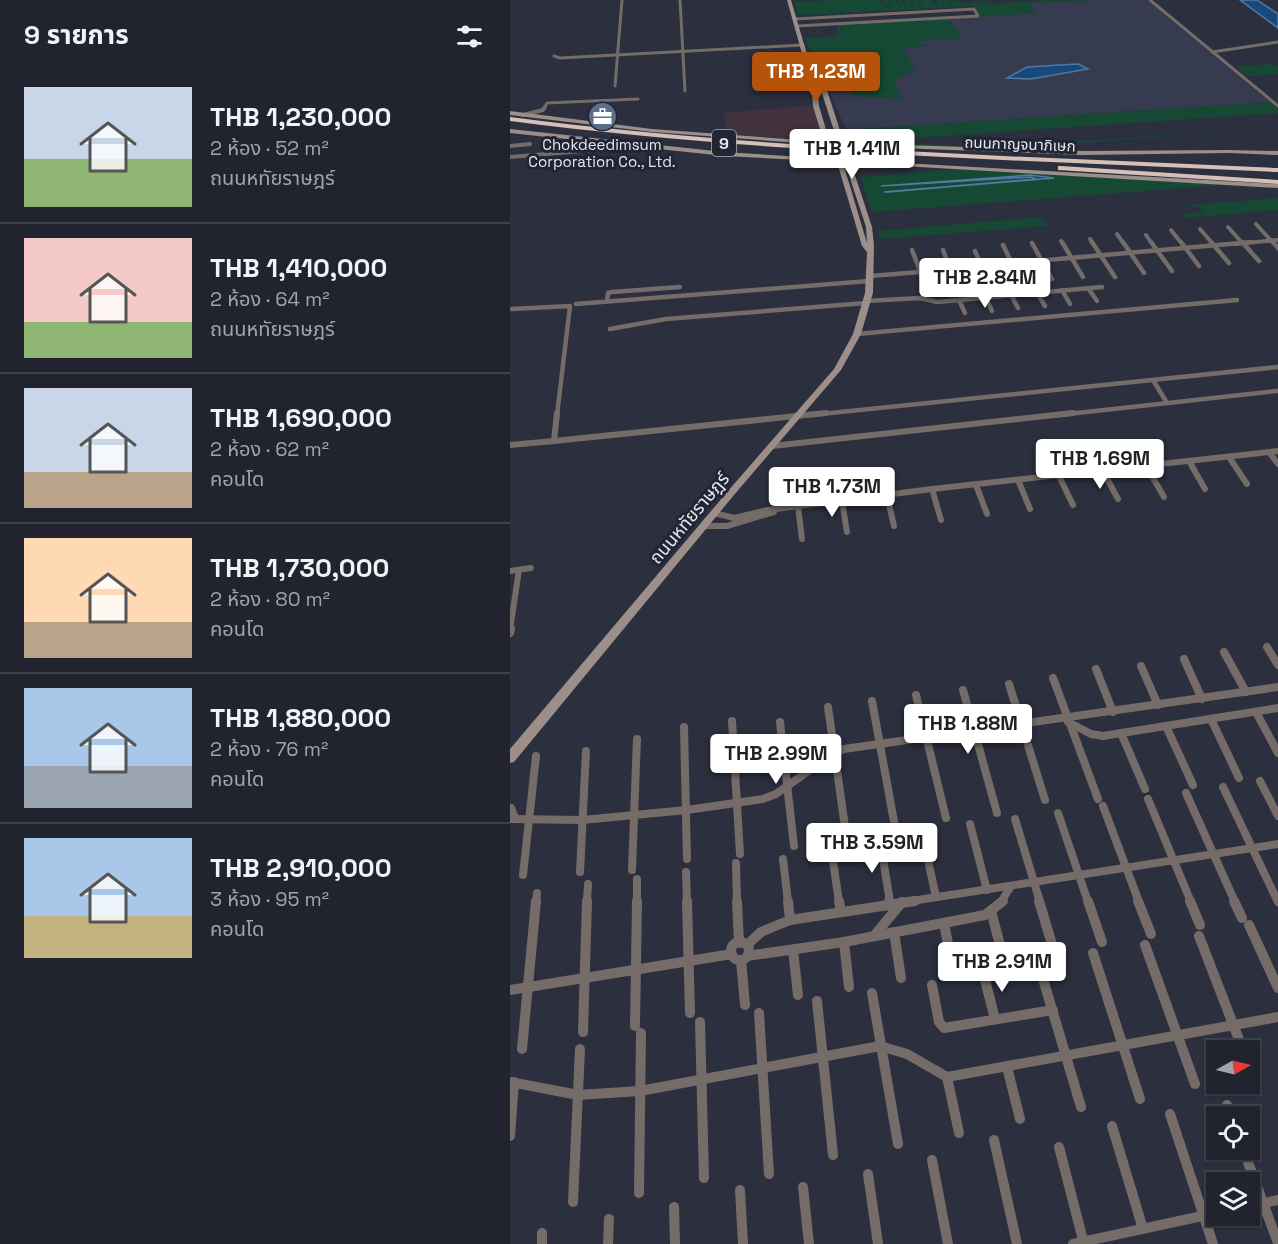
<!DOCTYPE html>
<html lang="th">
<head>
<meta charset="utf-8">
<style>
	body { margin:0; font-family:"Space Grotesk","Noto Sans Thai",sans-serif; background:#2d2f3a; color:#f1f3f6; height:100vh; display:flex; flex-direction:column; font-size:22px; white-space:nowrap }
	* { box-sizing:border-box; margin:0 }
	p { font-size:20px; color:#a2a4aa }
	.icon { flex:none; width:33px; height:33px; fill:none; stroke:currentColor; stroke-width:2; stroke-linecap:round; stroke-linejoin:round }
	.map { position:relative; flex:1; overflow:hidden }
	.drawer { display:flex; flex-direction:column; background:#21232e; width:510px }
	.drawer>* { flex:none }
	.needle { width:39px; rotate:82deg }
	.fabs { position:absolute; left:696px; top:1040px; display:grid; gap:12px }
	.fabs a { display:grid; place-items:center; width:54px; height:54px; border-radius:0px; background:#21232e; box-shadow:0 2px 4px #0004,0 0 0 2px #3e404a; font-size:30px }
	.price { position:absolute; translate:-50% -51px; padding:0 14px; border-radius:6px; background:#fff; color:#222; font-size:20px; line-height:39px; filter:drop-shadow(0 2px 3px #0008) }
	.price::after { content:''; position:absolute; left:50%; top:36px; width:18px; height:14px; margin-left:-9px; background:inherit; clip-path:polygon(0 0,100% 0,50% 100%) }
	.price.active { background:#b45309; color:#fff }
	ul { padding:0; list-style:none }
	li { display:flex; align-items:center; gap:18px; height:150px; padding:0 24px }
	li+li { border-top:2px solid #3e404a }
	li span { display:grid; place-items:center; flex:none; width:168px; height:120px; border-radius:0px; color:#555 }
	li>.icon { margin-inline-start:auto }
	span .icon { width:72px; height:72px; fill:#fffc; stroke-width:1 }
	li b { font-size:26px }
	h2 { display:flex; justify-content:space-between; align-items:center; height:72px; padding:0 24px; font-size:26px }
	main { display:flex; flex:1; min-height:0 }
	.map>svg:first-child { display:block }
	.built { fill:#363b4f }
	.education { fill:#42323d }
	.green { fill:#154934 }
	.water { fill:#17497d; stroke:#5578a0; stroke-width:1.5 }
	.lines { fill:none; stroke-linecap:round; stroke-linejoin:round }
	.street-far5 { stroke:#756c69; stroke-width:3 }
	.street-far4 { stroke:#756c69; stroke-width:4 }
	.street-far3 { stroke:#756c69; stroke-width:4.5 }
	.street-far2 { stroke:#756c69; stroke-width:6 }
	.street-far1 { stroke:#756c69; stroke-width:8 }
	.street { stroke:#756c69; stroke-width:10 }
	.secondary { fill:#9c8e89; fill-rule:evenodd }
	.highway { fill:#d5bfb7; fill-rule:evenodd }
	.labels { text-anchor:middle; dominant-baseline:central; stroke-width:6; stroke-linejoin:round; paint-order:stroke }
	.far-poi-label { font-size:15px; fill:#e5e7f1; stroke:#222533 }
	.far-street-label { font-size:15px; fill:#e5e7f1; stroke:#222533 }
	.shield { fill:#222533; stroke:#aaadb8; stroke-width:1.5 }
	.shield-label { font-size:16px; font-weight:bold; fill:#e5e7f1 }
	.street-label { font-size:18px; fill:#e5e7f1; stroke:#222533 }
</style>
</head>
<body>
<main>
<section class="drawer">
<h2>9 รายการ<svg class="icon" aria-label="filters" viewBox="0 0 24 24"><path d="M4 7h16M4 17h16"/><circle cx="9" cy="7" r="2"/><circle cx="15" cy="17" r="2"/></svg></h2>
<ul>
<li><span style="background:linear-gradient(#c9d6e8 60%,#8fb573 0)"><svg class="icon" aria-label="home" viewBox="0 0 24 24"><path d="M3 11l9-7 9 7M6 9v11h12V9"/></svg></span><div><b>THB 1,230,000</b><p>2 ห้อง · 52 m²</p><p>ถนนหทัยราษฎร์</p></div></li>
<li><span style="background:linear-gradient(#f6c9c9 70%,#8fb573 0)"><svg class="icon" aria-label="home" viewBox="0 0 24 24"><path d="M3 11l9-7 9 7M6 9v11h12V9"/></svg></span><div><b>THB 1,410,000</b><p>2 ห้อง · 64 m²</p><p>ถนนหทัยราษฎร์</p></div></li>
<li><span style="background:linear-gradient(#c9d6e8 70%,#b9a48a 0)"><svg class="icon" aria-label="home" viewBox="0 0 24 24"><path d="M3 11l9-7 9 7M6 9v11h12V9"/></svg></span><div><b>THB 1,690,000</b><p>2 ห้อง · 62 m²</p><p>คอนโด</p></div></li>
<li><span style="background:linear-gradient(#ffd9b3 70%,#b9a48a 0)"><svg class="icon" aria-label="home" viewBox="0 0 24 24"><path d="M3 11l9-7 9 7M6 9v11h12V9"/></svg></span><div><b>THB 1,730,000</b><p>2 ห้อง · 80 m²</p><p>คอนโด</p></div></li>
<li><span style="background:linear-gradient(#a9c7e8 65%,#9aa5b1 0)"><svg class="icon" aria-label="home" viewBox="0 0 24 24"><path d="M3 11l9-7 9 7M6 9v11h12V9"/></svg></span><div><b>THB 1,880,000</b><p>2 ห้อง · 76 m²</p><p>คอนโด</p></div></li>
<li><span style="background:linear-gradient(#a9c7e8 65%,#c2b280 0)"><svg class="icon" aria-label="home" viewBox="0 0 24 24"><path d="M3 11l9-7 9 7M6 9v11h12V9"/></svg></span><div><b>THB 2,910,000</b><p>3 ห้อง · 95 m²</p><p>คอนโด</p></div></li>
</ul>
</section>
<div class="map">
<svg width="768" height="1244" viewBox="0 0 768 1244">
	<rect width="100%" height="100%" fill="#2c2f3e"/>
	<!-- built -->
	<polygon class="built" points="587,0 637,0 760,102 336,130 316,84 341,84 391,99 385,80 392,48 411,46 408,41 452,38 438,18 526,13 518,3"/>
	<!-- education -->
	<polygon class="education" points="305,105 314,134 305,140 217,135 214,113"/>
	<!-- green -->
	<g class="green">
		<polygon points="327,0 369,0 377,9 372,0 377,0 381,8 379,0 385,0 390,8 388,0 392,0 397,8 394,0 399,0 405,7 402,0 407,0 412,7 410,0 422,0 426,6 428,6 425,0 430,0 434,6 433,0 437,0 441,6 440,0 450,0 447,1 457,5 454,0 460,4 459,0 464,4 464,0 469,4 468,0 473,3 473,0 482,4 535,0 587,0 518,3 526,13 470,17 462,6 288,15 284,2"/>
		<polygon points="438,18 453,38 408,41 411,47 393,48 405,69 385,80 391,99 343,96 341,84 316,84 295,38 329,36 326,24"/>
		<polygon points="762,64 768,67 768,74 738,76 726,66"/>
		<polygon points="760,102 768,108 768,113 347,142 338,138 336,130"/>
		<polygon points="768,127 501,149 389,145 415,144 479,148"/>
		<polygon points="458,168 713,185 362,212 351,177"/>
		<polygon points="768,198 768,210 673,218 671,214 693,212 689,207 668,206"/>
		<polygon points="533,217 537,226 370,239 368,231"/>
	</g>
	<!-- water -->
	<g class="water">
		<polygon points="730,0 747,0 768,14 768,28"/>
		<polygon points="568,64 578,69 521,79 497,78 517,67"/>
		<polygon points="520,175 544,178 378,192 374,192 526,179 521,177 371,186"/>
	</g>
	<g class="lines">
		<!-- street-far5 -->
		<g class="street-far5">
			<polyline points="170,0 175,91"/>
			<polyline points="640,0 768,106"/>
			<polyline points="285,19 464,9 468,16 287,26"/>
			<polyline points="702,52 768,42"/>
			<polyline points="44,56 50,58 293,45"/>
			<polyline points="105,86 112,0"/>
			<polyline points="34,108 37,103 128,99"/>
		</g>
		<!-- street-far4 -->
		<g class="street-far4">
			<polyline points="13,115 33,110 35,107"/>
			<polyline points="0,146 20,144"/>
			<polyline points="0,157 132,146"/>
			<polyline points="746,224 764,244"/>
			<polyline points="718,227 733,244"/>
			<polyline points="690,229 703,244"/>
			<polyline points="661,230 672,244"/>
			<polyline points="607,234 614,244"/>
			<polyline points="636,235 642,244"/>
			<polyline points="580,239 583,244"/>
			<polyline points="551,241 553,244"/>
			<polyline points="725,244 768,240"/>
		</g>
		<!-- street-far3 -->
		<g class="street-far3">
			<polyline points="552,242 573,277"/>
			<polyline points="582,242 605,277"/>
			<polyline points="613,242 634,273"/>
			<polyline points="641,242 662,271"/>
			<polyline points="671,242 689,266"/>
			<polyline points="701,242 719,263"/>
			<polyline points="732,242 749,261"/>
			<polyline points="763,242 768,248"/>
			<polyline points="522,243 542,279"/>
			<polyline points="493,245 511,282"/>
			<polyline points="402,250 418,292"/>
			<polyline points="433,250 439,266"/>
			<polyline points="465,251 480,285"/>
			<polygon points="435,267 446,268 441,271"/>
			<polyline points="446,268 742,242"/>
			<polyline points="441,271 449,289"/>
			<polyline points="360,276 435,270"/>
			<polyline points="578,288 587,301"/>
			<polyline points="552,290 560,304"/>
			<polyline points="527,293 535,306"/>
			<polyline points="501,295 508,308"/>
			<polyline points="476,297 482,311"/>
			<polyline points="449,300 455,313"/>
			<polyline points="97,301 98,293 102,292 170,287"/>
			<polyline points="357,301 410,298 427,302 592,287"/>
			<polyline points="66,304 359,281"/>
			<polyline points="2,309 60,306 47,415"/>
			<polyline points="100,329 156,319 356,303"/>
			<polyline points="347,334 727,300"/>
			<polyline points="643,380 657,403"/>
			<polyline points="301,415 768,367"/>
			<polyline points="549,415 767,391"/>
		</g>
		<!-- street-far2 -->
		<g class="street-far2">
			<polyline points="47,413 44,441 316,413"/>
			<polyline points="0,445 44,441"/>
			<polyline points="262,446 563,413"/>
			<polyline points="759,452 768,464"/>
			<polyline points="719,457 737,484"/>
			<polyline points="679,461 695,489"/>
			<polyline points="636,466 654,497"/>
			<polyline points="593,471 608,499"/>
			<polyline points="549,476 563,505"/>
			<polyline points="508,480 520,509"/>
			<polyline points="466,485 477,514"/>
			<polyline points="422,489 431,520"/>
			<polyline points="377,496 384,526"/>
			<polyline points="332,501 337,532"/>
			<polyline points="288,506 292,539"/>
			<polyline points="204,513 224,518 258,510 422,489 768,451"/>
			<polyline points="193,526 217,526 264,512"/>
			<polyline points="0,571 21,568"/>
			<polyline points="0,630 9,570"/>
		</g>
		<!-- street-far1 -->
		<g class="street-far1">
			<polyline points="0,633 1,629"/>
			<polyline points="757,647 768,665"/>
			<polyline points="714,652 736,692"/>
			<polyline points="674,659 692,699"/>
			<polyline points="631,666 648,705"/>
			<polyline points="586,669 603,712"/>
			<polyline points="543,678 588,799"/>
			<polyline points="499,684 535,800"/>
			<polyline points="453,690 487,813"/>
			<polyline points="406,695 436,818"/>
			<polyline points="362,701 385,827"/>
			<polyline points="318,707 336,834"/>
			<polyline points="746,712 768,753"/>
			<polyline points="701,719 729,778"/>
			<polyline points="222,721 230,854"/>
			<polyline points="270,722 284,846"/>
			<polyline points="558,722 581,734 593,736 768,708"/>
			<polyline points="656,726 683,785"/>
			<polyline points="174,727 177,859"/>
			<polyline points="611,733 635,789"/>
			<polyline points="750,781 768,816"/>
			<polyline points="713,787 768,902"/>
			<polyline points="676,793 725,902"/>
			<polyline points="638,799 681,902"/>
			<polyline points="593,806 629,902"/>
			<polyline points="1,808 5,818"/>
			<polyline points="548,813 578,902"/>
			<polyline points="0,819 72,820 177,810 253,799 266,794 324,753 334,749 768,687"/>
			<polyline points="505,819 530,902"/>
			<polyline points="460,824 477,890"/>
			<polyline points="412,833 426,897"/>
			<polyline points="370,840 380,902"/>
			<polyline points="321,847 329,902"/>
			<polyline points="273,859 278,902"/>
			<polyline points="226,863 227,902"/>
			<polyline points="122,870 127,739"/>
			<polyline points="70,872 76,751"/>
			<polyline points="176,872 177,902"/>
			<polyline points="13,875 26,756"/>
			<polyline points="26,902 27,893"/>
			<polyline points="77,902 78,884"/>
			<polyline points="127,902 127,879"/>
			<polyline points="395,902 768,844"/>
			<polyline points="491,902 501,886"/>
		</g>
		<!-- street -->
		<g class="street">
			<polyline points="177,901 180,1013"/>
			<polyline points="227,901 229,943"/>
			<polyline points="278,901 280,920"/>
			<polyline points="329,901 331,912"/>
			<polyline points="379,901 380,904"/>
			<polyline points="529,901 544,951"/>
			<polyline points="578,901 592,942"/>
			<polyline points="628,901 641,934"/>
			<polyline points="680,901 690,925"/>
			<polyline points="724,901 732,918"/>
			<polyline points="481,911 494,960"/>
			<polyline points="434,924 443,968"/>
			<polyline points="739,925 768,988"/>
			<polyline points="384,932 391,978"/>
			<polyline points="364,936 392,902"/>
			<polyline points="689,936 733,1050"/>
			<polyline points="334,942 339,987"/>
			<circle cx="230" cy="951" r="9"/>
			<polyline points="237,945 251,932 280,920 405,901"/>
			<polyline points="635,945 685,1084"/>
			<polyline points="283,950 288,995"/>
			<polyline points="583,953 630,1099"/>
			<polyline points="237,956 334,942 475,915 493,901"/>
			<polyline points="231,960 235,1005"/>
			<polyline points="528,962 571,1107"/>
			<polyline points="473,972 485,1019"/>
			<polyline points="422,985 429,1022 434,1028 543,1010"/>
			<polyline points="0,990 222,954"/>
			<polyline points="362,993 388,1144"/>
			<polyline points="307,1001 323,1155"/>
			<polyline points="249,1013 259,1174"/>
			<polyline points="190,1022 194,1178"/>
			<polyline points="125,1026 127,901"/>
			<polyline points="73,1032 77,901"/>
			<polyline points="12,1049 26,901"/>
			<polyline points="497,1067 510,1119"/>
			<polyline points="740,1067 742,1075"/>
			<polyline points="437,1077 449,1133"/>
			<polyline points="0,1082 68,1095 130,1091 370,1046 397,1054 437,1077 768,1017"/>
			<polyline points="717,1105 721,1116"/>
			<polyline points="660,1114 703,1244"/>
			<polyline points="602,1126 633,1229"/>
			<polyline points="0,1136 4,1082"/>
			<polyline points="484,1140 507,1244"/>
			<polyline points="549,1147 574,1244"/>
			<polyline points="733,1149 768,1243"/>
			<polyline points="422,1160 438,1244"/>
			<polyline points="358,1174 368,1244"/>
			<polyline points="293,1187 299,1244"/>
			<polyline points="230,1190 233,1244"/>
			<polyline points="129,1193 131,1033"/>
			<polyline points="63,1202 70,1049"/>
			<polyline points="740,1206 768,1200"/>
			<polyline points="164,1207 165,1244"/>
			<polyline points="32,1233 32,1244"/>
			<polyline points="98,1244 99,1219"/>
			<polyline points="563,1244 706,1213"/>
		</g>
		<!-- secondary -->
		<path class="secondary" d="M277,0h4l15,51 19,33 19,59 239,8 146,-1 49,1v4l-49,-2 -146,2 -238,-9 5,14 428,24v4l-427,-25 21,64 2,18 -1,48 -12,41 -20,36 -107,125 -220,267 -4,1v-14l218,-258 106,-122 19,-35 12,-41 2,-41 -5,-6 -25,-84 -113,-6 -214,-23v-4l214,23 112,7 -1,-4 3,-2 6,6 -4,-13 -188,-14 -142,-17v-4l142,18 162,12 7,-1 1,-4 -9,-30 -2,-22 3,-2 3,2 2,22 9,30 -3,6 13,1 -19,-59 -13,-26 -3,-1zM333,163h2l21,64 1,16z"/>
		<!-- highway -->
		<g class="highway">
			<path d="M0,117c255,33 511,39 768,51v4c-257,-12 -513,-18 -768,-51z"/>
			<polygon points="551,166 768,180 768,184 548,170 548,166"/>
		</g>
	</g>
	<!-- icons -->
	<defs>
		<symbol id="office-disc" viewBox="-11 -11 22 22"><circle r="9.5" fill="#5c6f8a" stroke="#222533"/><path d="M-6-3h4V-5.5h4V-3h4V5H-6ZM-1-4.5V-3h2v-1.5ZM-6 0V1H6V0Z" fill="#fff"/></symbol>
	</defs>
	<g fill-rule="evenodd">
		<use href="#office-disc" x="76" y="100" width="33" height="33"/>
	</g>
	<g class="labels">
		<!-- far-poi labels -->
		<g class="far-poi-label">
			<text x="92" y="144">Chokdeedimsum<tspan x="92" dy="17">Corporation Co., Ltd.</tspan></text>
		</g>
		<!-- far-street labels -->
		<g class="far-street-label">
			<text transform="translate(510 144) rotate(2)">ถนนกาญจนาภิเษก</text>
		</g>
		<!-- shield labels -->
		<rect class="shield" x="202" y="130" width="24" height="26" rx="4.5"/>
		<g class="shield-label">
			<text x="214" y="143">9</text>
		</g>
		<!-- street labels -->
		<g class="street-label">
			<text transform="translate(179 518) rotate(-50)">ถนนหทัยราษฎร์</text>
		</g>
	</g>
</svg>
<div class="fabs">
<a><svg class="needle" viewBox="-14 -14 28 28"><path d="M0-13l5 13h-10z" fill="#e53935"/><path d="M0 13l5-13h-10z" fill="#a2a4aa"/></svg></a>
<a><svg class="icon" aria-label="locate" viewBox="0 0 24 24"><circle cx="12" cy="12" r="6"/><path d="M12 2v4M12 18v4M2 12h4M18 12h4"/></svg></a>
<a><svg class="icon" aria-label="layers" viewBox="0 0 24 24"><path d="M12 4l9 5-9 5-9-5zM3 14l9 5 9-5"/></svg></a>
</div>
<b class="price active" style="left:306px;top:103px">THB 1.23M</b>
<b class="price" style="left:342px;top:180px">THB 1.41M</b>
<b class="price" style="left:475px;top:309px">THB 2.84M</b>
<b class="price" style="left:590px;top:490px">THB 1.69M</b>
<b class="price" style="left:322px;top:518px">THB 1.73M</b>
<b class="price" style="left:458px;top:755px">THB 1.88M</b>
<b class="price" style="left:266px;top:785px">THB 2.99M</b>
<b class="price" style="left:362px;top:874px">THB 3.59M</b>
<b class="price" style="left:492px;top:993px">THB 2.91M</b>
</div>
</main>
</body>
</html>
